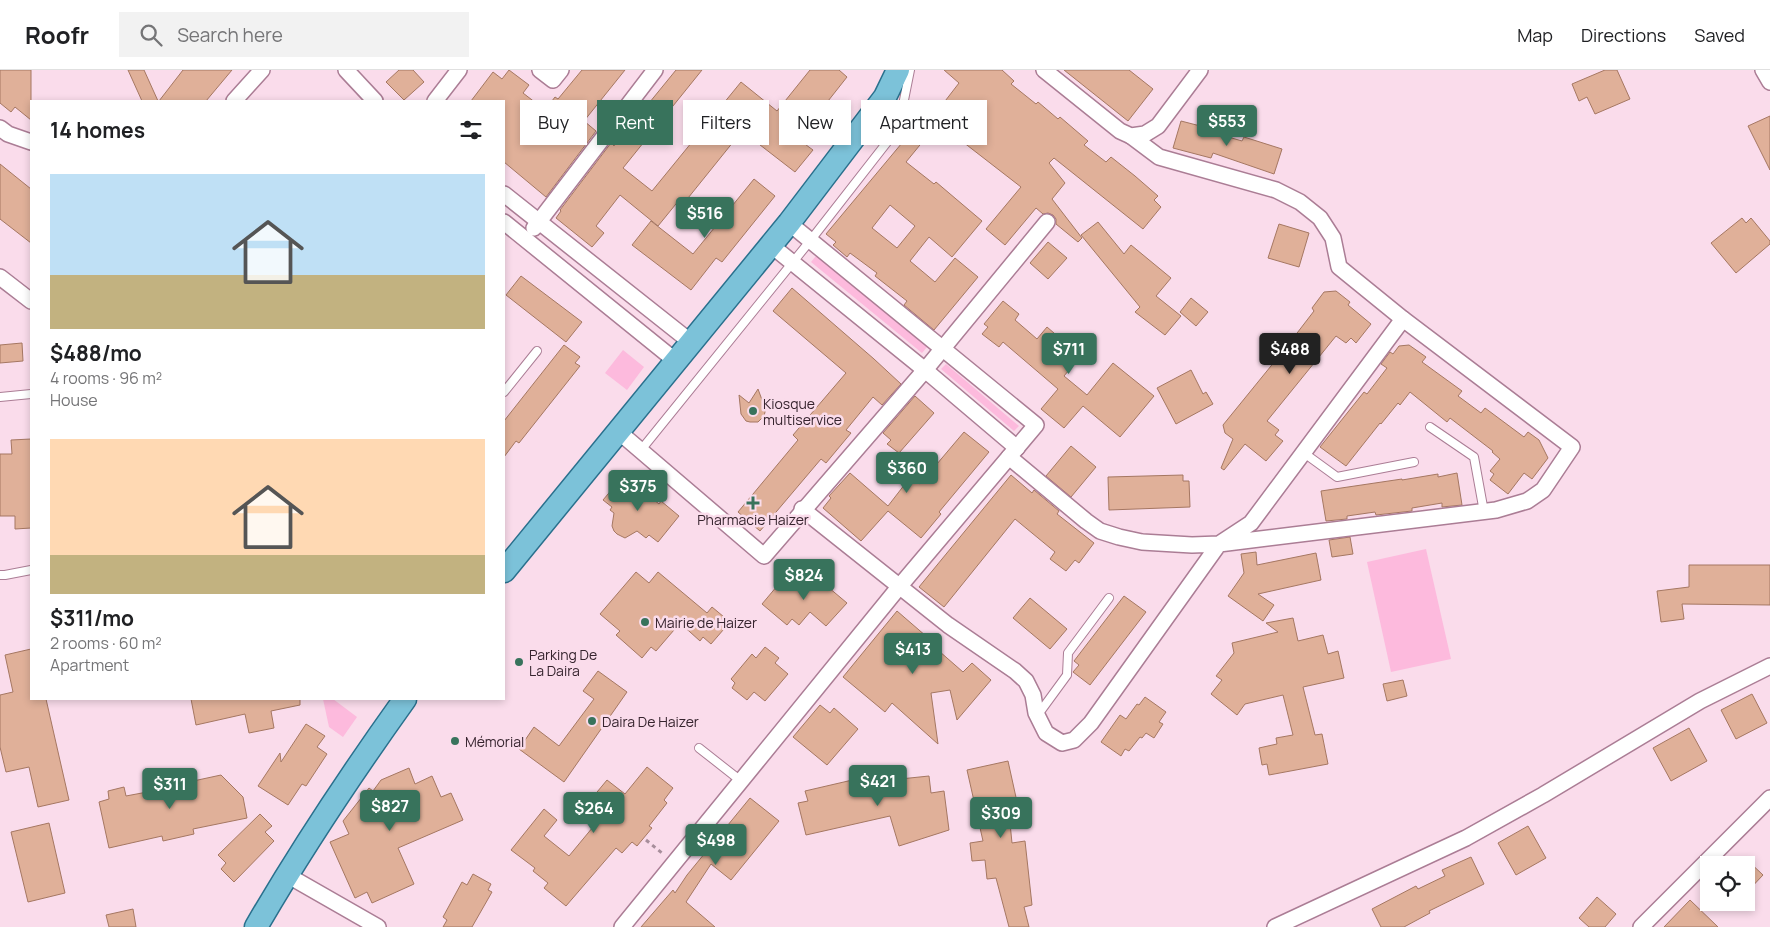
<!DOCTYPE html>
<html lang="en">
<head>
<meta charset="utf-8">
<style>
	body { margin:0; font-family:Manrope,sans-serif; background:#f2f2f2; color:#202124; height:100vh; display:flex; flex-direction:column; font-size:19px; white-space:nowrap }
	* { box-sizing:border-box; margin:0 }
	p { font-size:16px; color:#757577 }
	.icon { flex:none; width:28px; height:28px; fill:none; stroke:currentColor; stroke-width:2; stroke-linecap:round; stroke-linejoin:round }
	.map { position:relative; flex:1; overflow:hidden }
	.panel { position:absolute; left:30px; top:30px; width:475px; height:600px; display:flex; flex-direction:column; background:#fff; border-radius:0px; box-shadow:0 2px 8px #0003 }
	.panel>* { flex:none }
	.hud { position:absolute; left:520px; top:30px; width:475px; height:45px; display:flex; gap:10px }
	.fabs { position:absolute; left:1700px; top:786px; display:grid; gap:10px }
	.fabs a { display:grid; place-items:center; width:55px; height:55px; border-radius:0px; background:#fff; box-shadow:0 2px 8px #0003; font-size:25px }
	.price { position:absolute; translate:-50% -42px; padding:0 11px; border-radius:5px; background:#38735c; color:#fff; font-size:16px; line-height:32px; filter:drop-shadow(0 1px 2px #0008) }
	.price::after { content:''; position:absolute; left:50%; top:30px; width:15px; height:11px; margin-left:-8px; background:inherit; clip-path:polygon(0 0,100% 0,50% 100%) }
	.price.current { background:#222; color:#fff }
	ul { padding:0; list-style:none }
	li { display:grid; align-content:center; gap:10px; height:265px; padding:0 20px }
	li span { display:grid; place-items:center; height:155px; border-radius:0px; color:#555 }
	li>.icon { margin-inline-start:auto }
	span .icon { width:90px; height:90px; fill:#fffc; stroke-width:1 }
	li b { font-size:21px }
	h2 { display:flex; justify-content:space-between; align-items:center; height:60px; padding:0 20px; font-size:21px }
	.chip { padding:0 18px; border-radius:0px; background:#fff; box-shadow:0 2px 8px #0003; font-size:18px; line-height:45px }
	.chip.current { background:#38735c; color:#fff }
	header { display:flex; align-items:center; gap:30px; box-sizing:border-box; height:70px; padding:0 25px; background:#fff; border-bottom:1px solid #e0e0e0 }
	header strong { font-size:24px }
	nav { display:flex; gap:28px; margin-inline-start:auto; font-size:18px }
	.search { width:350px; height:45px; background:#f2f2f2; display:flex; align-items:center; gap:12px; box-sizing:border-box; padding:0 18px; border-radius:0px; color:#757577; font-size:19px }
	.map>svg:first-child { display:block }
	.green { fill:#fdbadd }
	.building { fill:#e0b099; stroke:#a57762; fill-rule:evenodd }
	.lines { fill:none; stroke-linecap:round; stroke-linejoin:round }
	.service-casing { stroke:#ab7d95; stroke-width:10 }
	.minor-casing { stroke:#ab7d95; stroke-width:18 }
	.primary-casing { stroke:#2a708d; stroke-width:25 }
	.path { stroke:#a78e9b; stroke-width:3; stroke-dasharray:4 4; stroke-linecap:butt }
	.service { stroke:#fff; stroke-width:8 }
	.minor { stroke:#fff; stroke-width:15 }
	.primary { stroke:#7cc2d9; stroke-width:22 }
	.poi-dot { fill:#38735c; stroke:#fadceb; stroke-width:2 }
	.labels { text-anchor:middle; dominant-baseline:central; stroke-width:5; stroke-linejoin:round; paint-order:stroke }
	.poi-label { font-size:14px; fill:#36242e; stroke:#fadceb; text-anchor:start }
</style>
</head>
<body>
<header>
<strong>Roofr</strong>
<div class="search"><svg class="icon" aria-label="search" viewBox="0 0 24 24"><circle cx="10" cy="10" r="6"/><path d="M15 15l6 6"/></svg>Search here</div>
<nav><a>Map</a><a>Directions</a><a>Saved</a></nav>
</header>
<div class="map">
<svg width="1770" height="857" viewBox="0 0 1770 857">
	<rect width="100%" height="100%" fill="#fadceb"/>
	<!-- green -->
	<g class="green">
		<polygon points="816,186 927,277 922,283 811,192"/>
		<polygon points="623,280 644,297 627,320 605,303"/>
		<polygon points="946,294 1019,356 1014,361 941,299"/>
		<polygon points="1426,479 1451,589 1391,602 1367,492"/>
		<polygon points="323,629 333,629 357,647 343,667 329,657"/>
	</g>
	<!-- building -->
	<g class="building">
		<polygon points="0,0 31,0 31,50 15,37 11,42 0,33"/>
		<polygon points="128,0 144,0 158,31 142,31"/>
		<polygon points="183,0 232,0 206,31 159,31"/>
		<polygon points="399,0 413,0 424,12 404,30 386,12"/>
		<polygon points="509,0 529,15 523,23 545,40 555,27 558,29 582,0 625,0 584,51 596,61 546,127 504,92 504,31 471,31 493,2 502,9"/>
		<polygon points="676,0 702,0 623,98 652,121 741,12 777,41 810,0 839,0 847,7 798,69 813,80 795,102 742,61 684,133 680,129 658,156 620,125 596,156 604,163 592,177 556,148 561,141 560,140 611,73 614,76"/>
		<polygon points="944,0 1002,0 1014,11 1011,14 1036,34 1038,32 1058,49 1060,47 1088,71 1084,75 1106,92 1111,87 1135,106 1158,126 1154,130 1161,137 1143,159 1054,88 1049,93 1065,113 1052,129 1082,168 1078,172 1056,154 1056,149 1053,145 1048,143 1043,144 1036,138 1005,175 986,159 1021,117 932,48 959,13"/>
		<polygon points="1064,0 1129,0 1153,19 1128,51"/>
		<polygon points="1605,0 1617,0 1630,29 1595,44 1587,27 1579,31 1572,14"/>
		<path d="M927,43l11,10 -32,39 28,22 2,-2 46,39 -30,36 -23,-20 -19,24 25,21 20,-24 23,19 -44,53 -30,-25 3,-4 -32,-25 2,-3 -27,-20 -3,4 -14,-12 3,-3 -10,-8zM890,135l25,21 -18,22 -25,-20z"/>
		<polygon points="1770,46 1770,100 1748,56"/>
		<polygon points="1181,51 1212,59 1211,62 1242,71 1244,67 1282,79 1274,104 1213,83 1211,88 1173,78"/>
		<polygon points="0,94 31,119 31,173 0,149"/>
		<polygon points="754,109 775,126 722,192 716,188 691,220 632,175 651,151 693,184"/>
		<polygon points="1742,148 1746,153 1751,148 1770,171 1770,174 1736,203 1711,173"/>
		<polygon points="1098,152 1124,184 1131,175 1171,208 1156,226 1181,246 1165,265 1135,242 1140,237 1081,165"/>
		<polygon points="1279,154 1309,163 1299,197 1268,188"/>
		<polygon points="1048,172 1067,188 1048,209 1030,193"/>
		<polygon points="521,206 582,252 566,272 506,225"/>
		<polygon points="792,218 874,289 901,314 882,335 873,327 846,360 851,363 826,393 821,389 760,461 738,442 798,370 793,365 846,303 773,241"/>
		<polygon points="1336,221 1350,232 1348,235 1371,254 1356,273 1351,268 1346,273 1336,266 1267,351 1279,360 1275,365 1283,371 1266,391 1245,374 1224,400 1221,398 1233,369 1225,363 1223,355 1284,280 1314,241 1312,238 1324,222"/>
		<polygon points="1191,228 1208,242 1196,256 1180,242"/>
		<polygon points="1003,231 1019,244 1015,250 1037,269 1047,257 1076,282 1069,290 1074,294 1064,306 1087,325 1113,293 1154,326 1120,367 1083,336 1064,358 1041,339 1058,319 1003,272 999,277 982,264 988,257 984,254"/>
		<polygon points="22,273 23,291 0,293 0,275"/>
		<polygon points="564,275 580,287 575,293 580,296 519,373 516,371 504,387 504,351"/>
		<polygon points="1409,275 1426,287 1422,292 1462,321 1458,326 1481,343 1485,338 1524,367 1528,362 1539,370 1548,388 1532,409 1524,403 1508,424 1490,410 1494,404 1490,401 1500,389 1492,382 1493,381 1450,348 1447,352 1410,322 1400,335 1398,333 1381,354 1380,353 1346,396 1320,377 1364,322 1367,324 1387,298 1381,294 1390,282 1393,284 1399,276"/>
		<polygon points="1191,300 1203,324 1206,322 1213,334 1176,354 1157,318"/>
		<polygon points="758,319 765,338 765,342 764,346 758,352 750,352 746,351 741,344 739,325 749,333"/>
		<polygon points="915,326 934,343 899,383 887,374 891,370 883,363"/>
		<polygon points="964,362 989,382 939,442 941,444 921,468 888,441 861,471 823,438 831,428 829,426 850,403 888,436 905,414 907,416 913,408 920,414"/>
		<polygon points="31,369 31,458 15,459 15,446 0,446 0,384 12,384 11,370"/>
		<polygon points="1071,376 1096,397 1071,427 1046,406"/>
		<polygon points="1457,403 1462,435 1442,437 1442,433 1412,438 1412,441 1376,445 1375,442 1347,446 1347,449 1326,451 1321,421 1402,409 1402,410 1438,404 1438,407"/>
		<polygon points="624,405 659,434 661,431 679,446 658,472 649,465 646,468 637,461 625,468 617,464 614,461 612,456 614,443 610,440 612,437 603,430"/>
		<polygon points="1011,405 1032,423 1034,420 1059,441 1057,444 1094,473 1079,493 1075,490 1066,501 1050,489 1055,482 1015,449 944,537 919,517"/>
		<polygon points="1183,405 1183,411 1189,411 1190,437 1109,440 1108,407"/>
		<polygon points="1350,467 1353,484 1332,487 1329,470"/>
		<polygon points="1256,482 1257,495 1316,483 1321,510 1258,524 1274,535 1263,551 1228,526 1244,503 1241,484"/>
		<polygon points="1689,495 1770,495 1770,535 1682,534 1684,549 1661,552 1657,521 1689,517"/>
		<polygon points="807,501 821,514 822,512 847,533 826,556 810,542 799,555 792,549 787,555 762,534 783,509 790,514 795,508 799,511"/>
		<polygon points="636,502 649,513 658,502 707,543 712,537 730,552 711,574 703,567 700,571 680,553 656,581 651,577 642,588 616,565 620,561 600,544"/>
		<polygon points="1124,526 1146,542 1090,615 1073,602 1079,595 1074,591"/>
		<polygon points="1030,528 1067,559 1050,579 1013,548"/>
		<polygon points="897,541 941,579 939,581 963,602 972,593 991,610 957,650 950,620 931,623 938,674 892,633 885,642 843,607"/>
		<polygon points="1293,548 1298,571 1323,565 1328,584 1338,581 1344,608 1303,617 1315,665 1322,664 1328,694 1269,705 1267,694 1262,695 1259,678 1277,674 1276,668 1293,665 1283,625 1245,634 1237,645 1211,624 1222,610 1216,606 1234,583 1232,573 1278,562 1266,553"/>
		<polygon points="765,577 779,588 775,593 788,604 765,631 754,622 747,630 732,618 735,613 731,609 752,584 756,588"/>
		<polygon points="31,579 31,629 46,629 69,730 38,737 29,697 6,702 0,677 0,625 13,622 5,585"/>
		<polygon points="598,601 627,622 564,712 519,679 534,657 559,676 594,629 583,621"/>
		<polygon points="1403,610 1407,626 1387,631 1383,614"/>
		<polygon points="1752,624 1767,653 1736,669 1721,640"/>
		<polygon points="1145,627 1166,642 1159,652 1163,654 1154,668 1146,663 1142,668 1140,667 1129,681 1125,679 1121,686 1101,672 1120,645 1126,649 1137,634 1139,635"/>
		<polygon points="191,629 300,629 300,635 271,641 274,658 249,663 245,644 196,655"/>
		<polygon points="820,635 830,643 834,638 858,659 827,695 793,667"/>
		<polygon points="306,654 325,666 317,677 327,684 306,716 302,714 288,735 258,716 280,683 281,692"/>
		<polygon points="1689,658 1707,691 1671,711 1653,678"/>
		<polygon points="1008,691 1019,741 1009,743 1012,773 1025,771 1032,835 1024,837 1029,857 1009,857 996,808 987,809 985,790 972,791 970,773 983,771 967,700"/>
		<polygon points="647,697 673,718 664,730 667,733 649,756 652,758 637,776 632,772 622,783 616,778 566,836 544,818 548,813 533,801 535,798 511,780 544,739 557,750 544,766 569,786 593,757 578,745 607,710 625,724"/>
		<polygon points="409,698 415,714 432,706 441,727 451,723 463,750 398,778 414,814 372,833 367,822 355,828 330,772 349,764 343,751 369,718 373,721 381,710"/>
		<polygon points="182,704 184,713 221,705 243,727 247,748 193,759 194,764 163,771 162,766 109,778 99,732 109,729 108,721 124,717 126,726 163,719 161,708"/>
		<polygon points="929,706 931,723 944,721 949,760 899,776 890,746 806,765 798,733 808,731 805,721 861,708 862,713"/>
		<polygon points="750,728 779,751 731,810 711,794 686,832 715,857 641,857 673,820 675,823 687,805"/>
		<polygon points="260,744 272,756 265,762 274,771 234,812 221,799 226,793 218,785"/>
		<polygon points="49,753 65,823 28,832 11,762"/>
		<polygon points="1528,756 1546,788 1516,805 1498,773"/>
		<polygon points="1471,787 1484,814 1429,841 1430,843 1404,857 1381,857 1372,839 1416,816 1418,819 1445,806 1442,800"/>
		<polygon points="1746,789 1763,805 1746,823"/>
		<polygon points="473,804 491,814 488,820 492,822 472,857 443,857 447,850 443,847 462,812 467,815"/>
		<polygon points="1597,827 1616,844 1605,857 1589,857 1579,848"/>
		<polygon points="1690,830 1718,857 1664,857"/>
		<polygon points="133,839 136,857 109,857 106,845"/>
	</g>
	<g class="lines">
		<defs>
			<g id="service">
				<polyline points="504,322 537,281"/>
				<polyline points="0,327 31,324"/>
				<polyline points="1430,357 1474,387 1484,442"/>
				<polyline points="641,380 810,171 888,71 900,50 910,0"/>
				<polyline points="1304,383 1337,407 1414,392"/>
				<polyline points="0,505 5,505 31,500"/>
				<polyline points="1037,646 1067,605 1068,583 1109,528"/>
				<polyline points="699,678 741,711"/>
			</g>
			<g id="minor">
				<polyline points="346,0 375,31"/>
				<polyline points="540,0 553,10 561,0"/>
				<polyline points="1044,0 1120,61 1131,66 1145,64 1158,56 1200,0"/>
				<polyline points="1763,0 1770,12"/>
				<polyline points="234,31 262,0"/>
				<polyline points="435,31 459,0"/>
				<polyline points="0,58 8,64 31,72"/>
				<polyline points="1131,66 1159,87 1276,120 1300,132 1320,148 1333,168 1339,197 1403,249"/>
				<polyline points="504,124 692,273"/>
				<polyline points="504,152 677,292"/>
				<polyline points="789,153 1036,355 1009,387 1086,451 1100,461 1119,467 1142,472 1192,475 1219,474 1496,440 1527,431 1543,420 1572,377 1403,249 1251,453 1219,474 1091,653 1074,670 1062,673 1046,663 1036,643 1033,625 1026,611 1015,601 948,555 802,439"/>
				<polyline points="534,158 655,0"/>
				<polyline points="772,176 925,300 1017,378"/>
				<polyline points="0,207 31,231"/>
				<polyline points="619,362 764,486 925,300 1047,152"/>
				<polyline points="287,805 378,857"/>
				<polyline points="622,857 899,517 1009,387"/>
				<polyline points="1275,857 1466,768 1543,725 1700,631 1770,596"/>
				<polyline points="1641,857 1770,728"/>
			</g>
			<g id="primary">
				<polyline points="504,501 789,153 885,27 898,0"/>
				<path d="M256,857c46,-79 96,-154 149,-228"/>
			</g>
		</defs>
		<!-- service casing -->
		<use href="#service" class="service-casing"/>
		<!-- minor casing -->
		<use href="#minor" class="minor-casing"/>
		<!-- primary casing -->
		<use href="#primary" class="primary-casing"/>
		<!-- path -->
		<polyline class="path" points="646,770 662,783"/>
		<!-- service -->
		<use href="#service" class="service"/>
		<!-- minor -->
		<use href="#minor" class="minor"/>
		<!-- primary -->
		<use href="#primary" class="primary"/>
	</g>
	<!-- markers -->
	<g class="poi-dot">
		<circle cx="753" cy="341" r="5"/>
		<path d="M750.5 425.5h5v5h5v5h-5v5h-5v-5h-5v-5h5z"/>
		<circle cx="645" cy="552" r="5"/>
		<circle cx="519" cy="592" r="5"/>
		<circle cx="592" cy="651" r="5"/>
		<circle cx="455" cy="671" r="5"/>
	</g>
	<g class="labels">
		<!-- poi labels -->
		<g class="poi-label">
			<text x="763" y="333">Kiosque<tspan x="763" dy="16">multiservice</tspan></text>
			<text x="753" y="449" text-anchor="middle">Pharmacie Haizer</text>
			<text x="655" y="552">Mairie de Haizer</text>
			<text x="529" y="584">Parking De<tspan x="529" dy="16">La Daira</tspan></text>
			<text x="602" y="651">Daira De Haizer</text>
			<text x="465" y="671">Mémorial</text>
		</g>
	</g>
</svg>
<div class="fabs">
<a><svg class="icon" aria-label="locate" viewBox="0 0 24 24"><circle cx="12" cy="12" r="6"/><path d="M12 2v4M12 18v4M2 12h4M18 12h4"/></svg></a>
</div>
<b class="price" style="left:1227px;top:77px">$553</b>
<b class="price" style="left:705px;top:169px">$516</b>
<b class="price" style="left:1069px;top:305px">$711</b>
<b class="price current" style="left:1290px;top:305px">$488</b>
<b class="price" style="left:907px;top:424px">$360</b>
<b class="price" style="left:638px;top:442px">$375</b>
<b class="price" style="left:804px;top:531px">$824</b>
<b class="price" style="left:913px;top:605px">$413</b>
<b class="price" style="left:878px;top:737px">$421</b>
<b class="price" style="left:170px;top:740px">$311</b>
<b class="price" style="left:390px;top:762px">$827</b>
<b class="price" style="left:594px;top:764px">$264</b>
<b class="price" style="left:1001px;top:769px">$309</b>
<b class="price" style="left:716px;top:796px">$498</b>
<div class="hud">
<a class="chip">Buy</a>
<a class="chip current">Rent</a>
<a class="chip">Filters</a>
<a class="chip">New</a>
<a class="chip">Apartment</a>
</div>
<section class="panel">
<h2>14 homes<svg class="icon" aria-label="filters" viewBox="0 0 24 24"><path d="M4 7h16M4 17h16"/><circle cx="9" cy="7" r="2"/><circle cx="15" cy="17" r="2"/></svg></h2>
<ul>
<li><span style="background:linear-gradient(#bfe0f5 65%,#c2b280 0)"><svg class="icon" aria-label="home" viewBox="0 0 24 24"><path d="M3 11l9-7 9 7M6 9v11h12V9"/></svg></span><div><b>$488/mo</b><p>4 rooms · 96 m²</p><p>House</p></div></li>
<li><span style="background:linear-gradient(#ffd9b3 75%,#c2b280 0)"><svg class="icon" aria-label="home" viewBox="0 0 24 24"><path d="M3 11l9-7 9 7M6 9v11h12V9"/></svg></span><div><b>$311/mo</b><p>2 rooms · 60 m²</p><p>Apartment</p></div></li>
</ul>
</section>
</div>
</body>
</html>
